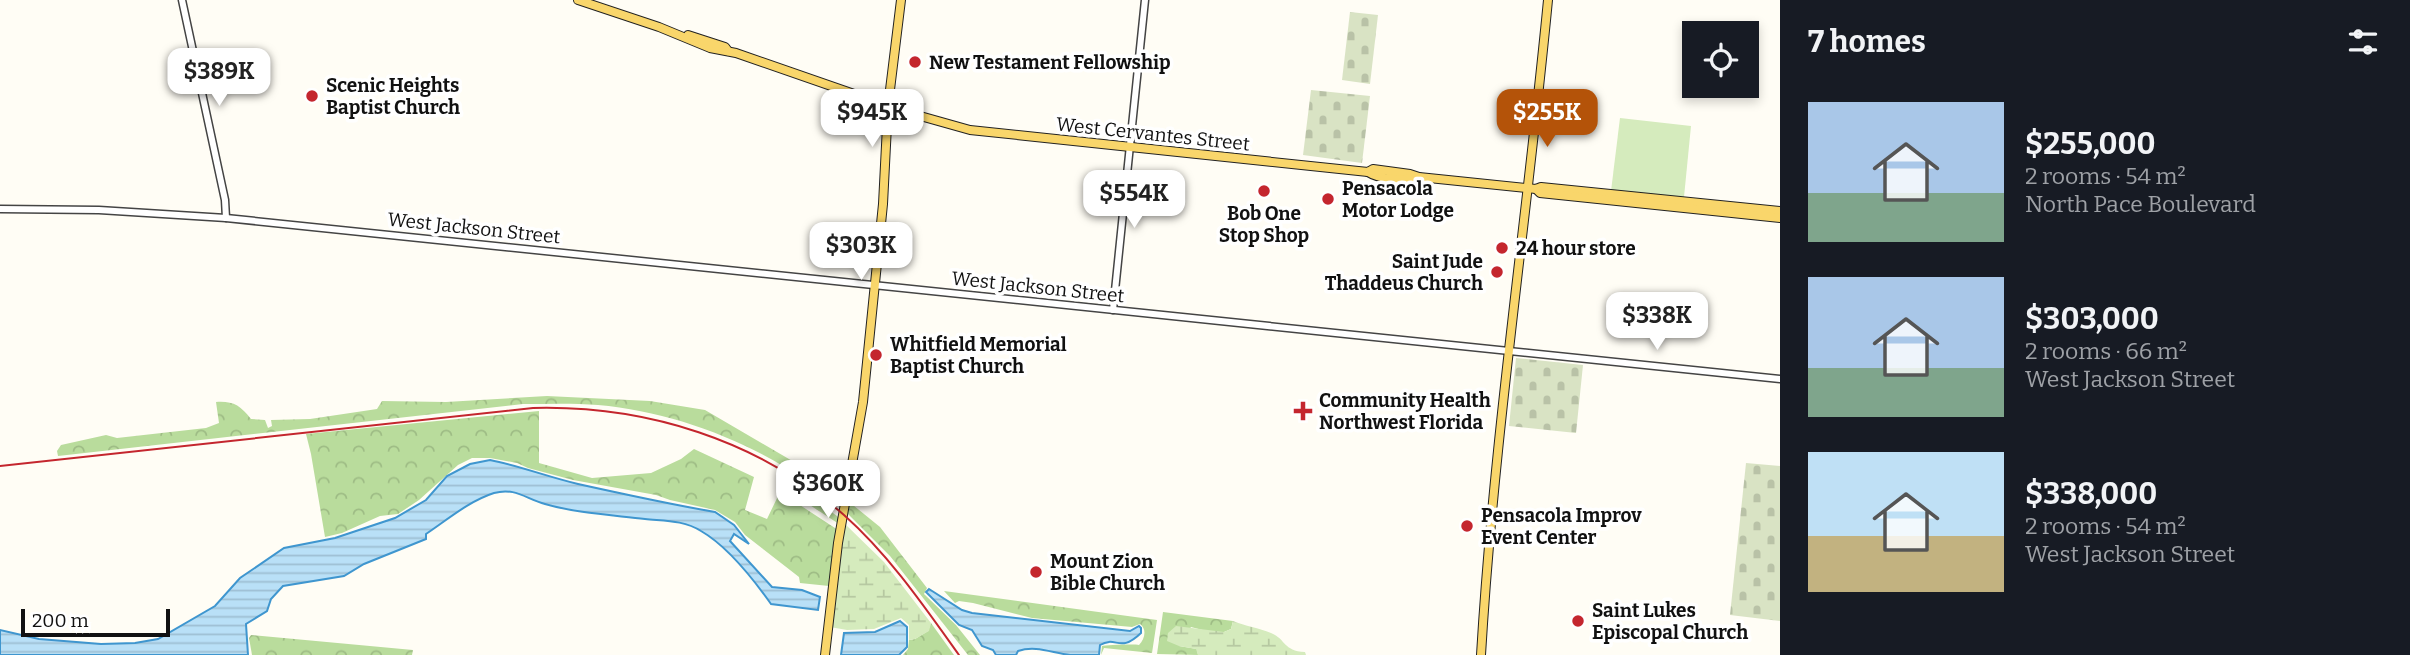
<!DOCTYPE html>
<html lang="en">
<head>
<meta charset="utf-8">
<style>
	body { margin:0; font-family:Bitter,serif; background:#242831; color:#f1f3f6; height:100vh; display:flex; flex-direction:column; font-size:26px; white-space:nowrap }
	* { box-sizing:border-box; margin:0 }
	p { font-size:23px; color:#9ea1a6 }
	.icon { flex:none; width:38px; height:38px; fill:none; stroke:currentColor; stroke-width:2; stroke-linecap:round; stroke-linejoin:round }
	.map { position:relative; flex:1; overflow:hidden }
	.details { display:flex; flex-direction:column; background:#171b24; width:630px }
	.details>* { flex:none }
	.fabs { position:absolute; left:1682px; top:21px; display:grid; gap:14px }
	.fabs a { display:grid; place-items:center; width:77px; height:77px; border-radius:0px; background:#171b24; box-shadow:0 4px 10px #0003; font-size:35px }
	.scale { position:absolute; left:21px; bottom:18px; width:149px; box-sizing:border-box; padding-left:7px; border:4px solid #111; border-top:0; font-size:19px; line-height:24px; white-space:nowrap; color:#111; -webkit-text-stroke:5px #fff; paint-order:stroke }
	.price { position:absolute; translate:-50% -60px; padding:0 16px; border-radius:14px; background:#fff; color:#222; font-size:23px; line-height:46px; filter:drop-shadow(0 2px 4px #0008) }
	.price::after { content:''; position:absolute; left:50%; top:42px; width:21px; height:16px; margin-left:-10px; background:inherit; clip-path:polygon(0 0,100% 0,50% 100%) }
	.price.active { background:#b45309; color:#fff }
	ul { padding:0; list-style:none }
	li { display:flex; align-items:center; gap:21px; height:175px; padding:0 28px }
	li span { display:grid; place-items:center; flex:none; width:196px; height:140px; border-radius:0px; color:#555 }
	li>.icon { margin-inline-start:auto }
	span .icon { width:84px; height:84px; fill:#fffc; stroke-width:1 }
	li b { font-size:30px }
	h2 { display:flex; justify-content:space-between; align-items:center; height:84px; padding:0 28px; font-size:30px }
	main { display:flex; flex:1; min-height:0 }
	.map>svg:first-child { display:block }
	.grass { fill:#d5ebbd }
	.forest { fill:url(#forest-crowns) }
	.wetland { fill:url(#wetland-marsh) }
	.cemetery { fill:url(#cemetery-stones) }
	.water { fill:url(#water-rules); stroke:#3f96cf; stroke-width:2 }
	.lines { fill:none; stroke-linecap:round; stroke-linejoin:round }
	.minor-casing { stroke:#444; stroke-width:9 }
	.major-casing { stroke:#222; stroke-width:10 }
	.minor { stroke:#fff; stroke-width:6 }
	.major { stroke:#f9d66b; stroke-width:8 }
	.rail { stroke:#c4262e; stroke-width:2 }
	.poi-dot { fill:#c4262e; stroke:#fff; stroke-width:2.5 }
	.labels { text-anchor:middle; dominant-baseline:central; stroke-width:7; stroke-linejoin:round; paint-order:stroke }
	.poi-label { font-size:19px; font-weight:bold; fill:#111; stroke:#fff; text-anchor:start }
	.street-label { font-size:19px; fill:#111; stroke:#fff }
</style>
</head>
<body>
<main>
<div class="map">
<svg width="1780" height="655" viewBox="0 0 1780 655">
	<defs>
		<pattern id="forest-crowns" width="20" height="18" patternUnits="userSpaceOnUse" patternTransform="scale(1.75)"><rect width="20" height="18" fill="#b9dc9c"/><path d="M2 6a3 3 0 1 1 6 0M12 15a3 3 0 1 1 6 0" fill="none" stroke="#9ebc85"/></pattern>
		<pattern id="wetland-marsh" width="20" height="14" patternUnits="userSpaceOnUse" patternTransform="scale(1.75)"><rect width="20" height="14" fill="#d5ebbd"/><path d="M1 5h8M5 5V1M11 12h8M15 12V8" fill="none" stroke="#b6c8a1"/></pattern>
		<pattern id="cemetery-stones" width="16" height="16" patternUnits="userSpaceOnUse" patternTransform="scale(1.75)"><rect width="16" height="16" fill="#d9e3c4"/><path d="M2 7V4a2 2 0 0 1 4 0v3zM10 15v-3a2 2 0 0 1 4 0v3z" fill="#b9c2a7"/></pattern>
		<pattern id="water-rules" width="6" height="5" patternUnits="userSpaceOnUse" patternTransform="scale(1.75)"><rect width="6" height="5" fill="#b9e0f7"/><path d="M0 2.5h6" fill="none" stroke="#9ebfd3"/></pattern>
	</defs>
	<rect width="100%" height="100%" fill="#fffdf5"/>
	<!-- grass -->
	<polygon class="grass" points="1620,118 1691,126 1684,197 1611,191"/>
	<!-- forest -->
	<g class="forest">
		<path d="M547,396l103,5 55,9 113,66 26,21 -2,11c-67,-57 -156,-95 -244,-103 -25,-2 -50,-1 -75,-1l-465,52 -1,-5 4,-6 45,-10 11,3 89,-10 13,-5 -3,-21c17,-1 24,3 35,17l14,1 3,8 4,-2 -1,-6 39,-1 67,-10 5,-8 64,1z"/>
		<polygon points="539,411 539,463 592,478 651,473 681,459 694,449 754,477 745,510 767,519 780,492 838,530 829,586 800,583 799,577 745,535 735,522 715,510 670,500 656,495 573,480 528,468 517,463 490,458 472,458 458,465 419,500 398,514 380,516 342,533 325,537 311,454 306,434"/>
		<polygon points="786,479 837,516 840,519 839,524 782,487"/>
		<polygon points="848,501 880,527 927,588 924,594 956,625 980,655 968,655 890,556 846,512"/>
		<path d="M944,591l213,29 -5,33 -48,-5 -3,7 1,-9c3,-1 33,-2 37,-1 6,-6 8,-16 1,-21l-8,3 -100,-9 -59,-15 -14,-2 -4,2z"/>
		<polygon points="1163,612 1233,621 1231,629 1224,632 1210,632 1191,627 1179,646 1197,649 1198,655 1157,654"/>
		<polygon points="931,623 954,655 903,655 908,649 909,640 915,639 928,631"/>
		<polygon points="251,635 413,650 412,655 252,655 249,638"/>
	</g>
	<!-- wetland -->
	<g class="wetland">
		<polygon points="844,523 884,562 931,623 929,631 915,639 909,640 909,625 901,618 874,629 847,630 830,627"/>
		<path d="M1233,621c12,5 26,7 38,12 15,6 12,18 34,19l1,3h-108l-2,-6 -17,-3 -12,-5 1,-8 8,-7 48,6 7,-3z"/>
	</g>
	<!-- cemetery -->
	<g class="cemetery">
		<polygon points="1350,12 1378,15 1370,84 1342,80"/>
		<polygon points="1311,90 1370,96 1362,163 1303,155"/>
		<polygon points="1516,358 1583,365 1576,433 1509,426"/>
		<polygon points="1746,463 1780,466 1780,621 1730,615"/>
	</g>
	<!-- water -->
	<g class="water">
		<path d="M490,460c30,6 58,17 88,24 45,10 91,20 137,28l19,13 15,19 -15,-10 -4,7 42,46 30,3 18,7 -2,13 -47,-6c-17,-24 -44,-58 -70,-73 -17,-11 -37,-10 -56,-12 -33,-4 -69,-6 -100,-15 -19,-5 -30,-17 -51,-11 -25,8 -47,27 -68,41v5l-62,25 -20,12 -61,10 -12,13 -4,12 -21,13 2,31h-248v-25l39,9 62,5 34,-1 23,-4 57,-33 25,-28 44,-30 51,-10 60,-20 31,-18 21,-24 23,-12z"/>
		<path d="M929,589l33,21 10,3 158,18 9,-5 2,2v5c-22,21 -24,2 -41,12l-1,10c-10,0 -20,0 -29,0 -18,-2 -34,-10 -52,-4l-2,4h-20l-3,-5 -11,-4 -10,-16 -13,-5 -33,-33z"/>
		<polygon points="900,621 907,627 907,647 899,655 841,655 844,633 875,632"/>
	</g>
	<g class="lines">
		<defs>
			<g id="minor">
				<polyline points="182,0 225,200 226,218"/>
				<polyline points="0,209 99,210 226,218 1780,379"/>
				<polyline points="1113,310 1145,0"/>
			</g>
			<g id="major">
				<polyline points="578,0 659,27 710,48 736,53 906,112 970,130 1368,172 1373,169 1410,174 1419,177 1536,189 1541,187 1780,211"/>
				<polyline points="688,35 725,47 728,51"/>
				<path d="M1368,172c12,8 38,9 51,5"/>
				<polyline points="1536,189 1540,193 1780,218"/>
				<polyline points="825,655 838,543 863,402 883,204 888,106 901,0"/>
				<path d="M1481,655c13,-219 46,-436 67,-655"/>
			</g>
		</defs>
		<!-- minor casing -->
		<use href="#minor" class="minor-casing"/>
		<!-- major casing -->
		<use href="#major" class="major-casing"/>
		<!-- minor -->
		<use href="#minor" class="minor"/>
		<!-- major -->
		<use href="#major" class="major"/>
		<!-- rail -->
		<path class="rail" d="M0,466l533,-58c113,-3 225,32 311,107 45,40 80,91 115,140"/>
	</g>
	<!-- markers -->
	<g class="poi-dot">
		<circle cx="915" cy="62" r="7"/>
		<circle cx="312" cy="96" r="7"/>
		<circle cx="1264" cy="191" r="7"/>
		<circle cx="1328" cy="199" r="7"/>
		<circle cx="1502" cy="248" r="7"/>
		<circle cx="1497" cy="272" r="7"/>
		<circle cx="876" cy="355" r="7"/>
		<path d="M1299.5 400.5h7v7h7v7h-7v7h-7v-7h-7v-7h7z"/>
		<circle cx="1467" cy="526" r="7"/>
		<circle cx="1036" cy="572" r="7"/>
		<circle cx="1578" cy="621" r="7"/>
	</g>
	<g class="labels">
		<!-- poi labels -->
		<g class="poi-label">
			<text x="929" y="62">New Testament Fellowship</text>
			<text x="326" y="85">Scenic Heights<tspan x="326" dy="22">Baptist Church</tspan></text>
			<text x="1342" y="188">Pensacola<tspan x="1342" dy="22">Motor Lodge</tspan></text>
			<text x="1264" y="213" text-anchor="middle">Bob One<tspan x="1264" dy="22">Stop Shop</tspan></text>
			<text x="1516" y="248">24 hour store</text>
			<text x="1483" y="261" text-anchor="end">Saint Jude<tspan x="1483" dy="22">Thaddeus Church</tspan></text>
			<text x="890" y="344">Whitfield Memorial<tspan x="890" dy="22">Baptist Church</tspan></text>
			<text x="1319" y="400">Community Health<tspan x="1319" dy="22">Northwest Florida</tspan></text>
			<text x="1481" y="515">Pensacola Improv<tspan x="1481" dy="22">Event Center</tspan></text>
			<text x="1050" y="561">Mount Zion<tspan x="1050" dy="22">Bible Church</tspan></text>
			<text x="1592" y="610">Saint Lukes<tspan x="1592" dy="22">Episcopal Church</tspan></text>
		</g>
		<!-- street labels -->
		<g class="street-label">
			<text transform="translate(1153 134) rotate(6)">West Cervantes Street</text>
			<text transform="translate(474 228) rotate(6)">West Jackson Street</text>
			<text transform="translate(1038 287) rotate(6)">West Jackson Street</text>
		</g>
	</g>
</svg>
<div class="fabs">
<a><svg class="icon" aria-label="locate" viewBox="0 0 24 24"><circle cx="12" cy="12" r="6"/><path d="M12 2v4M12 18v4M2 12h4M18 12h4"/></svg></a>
</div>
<div class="scale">200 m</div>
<b class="price" style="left:219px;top:108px">$389K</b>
<b class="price" style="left:872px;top:149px">$945K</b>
<b class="price active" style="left:1547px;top:149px">$255K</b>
<b class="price" style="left:1134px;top:230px">$554K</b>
<b class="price" style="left:861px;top:282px">$303K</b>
<b class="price" style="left:1657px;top:352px">$338K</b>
<b class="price" style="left:828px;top:520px">$360K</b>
</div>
<section class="details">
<h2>7 homes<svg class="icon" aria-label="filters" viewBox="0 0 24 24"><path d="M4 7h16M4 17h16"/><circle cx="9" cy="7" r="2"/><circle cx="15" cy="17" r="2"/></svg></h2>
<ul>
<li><span style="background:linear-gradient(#a9c7e8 65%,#7fa58c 0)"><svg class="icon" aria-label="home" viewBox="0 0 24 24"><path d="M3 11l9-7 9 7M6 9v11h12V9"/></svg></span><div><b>$255,000</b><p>2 rooms · 54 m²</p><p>North Pace Boulevard</p></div></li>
<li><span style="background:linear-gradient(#a9c7e8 65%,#7fa58c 0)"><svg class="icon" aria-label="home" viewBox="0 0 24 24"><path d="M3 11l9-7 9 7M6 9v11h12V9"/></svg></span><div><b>$303,000</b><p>2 rooms · 66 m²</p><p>West Jackson Street</p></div></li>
<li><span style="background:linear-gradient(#bfe0f5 60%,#c2b280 0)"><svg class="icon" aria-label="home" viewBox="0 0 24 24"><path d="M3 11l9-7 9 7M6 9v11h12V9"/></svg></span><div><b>$338,000</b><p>2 rooms · 54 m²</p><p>West Jackson Street</p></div></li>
</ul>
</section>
</main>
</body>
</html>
